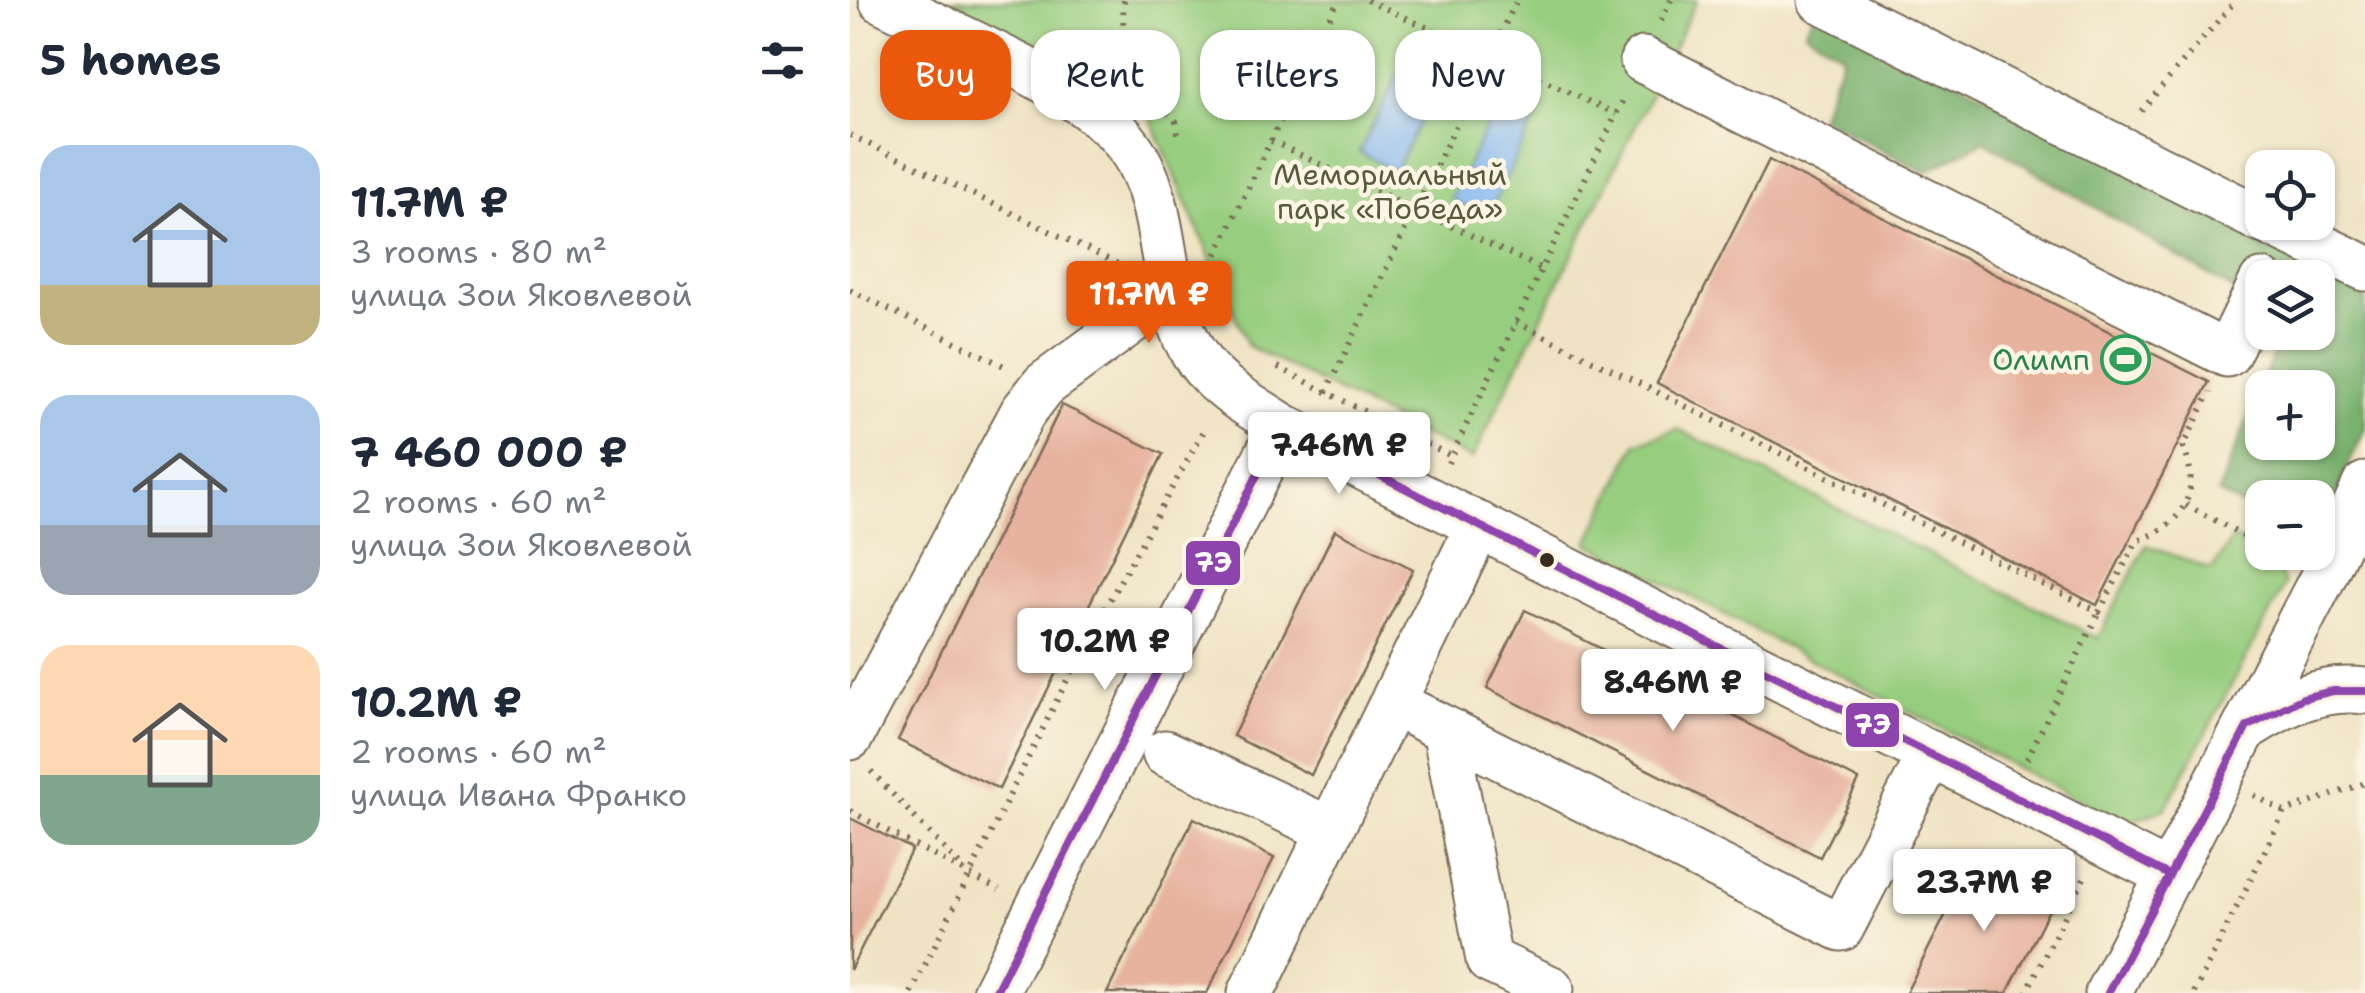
<!DOCTYPE html>
<html lang="en">
<head>
<meta charset="utf-8">
<style>
	body { margin:0; font-family:"Shantell Sans",sans-serif; background:#f6f6f7; color:#1f2937; height:100vh; display:flex; flex-direction:column; font-size:38px; white-space:nowrap }
	* { box-sizing:border-box; margin:0 }
	p { font-size:32px; color:#747a83 }
	.icon { flex:none; width:55px; height:55px; fill:none; stroke:currentColor; stroke-width:2; stroke-linecap:round; stroke-linejoin:round }
	.map { position:relative; flex:1; overflow:hidden }
	.panel { display:flex; flex-direction:column; background:#fff; width:850px }
	.panel>* { flex:none }
	.guide { position:absolute; left:30px; top:30px; width:950px; height:90px; display:flex; gap:20px }
	.buttons { position:absolute; left:1395px; top:150px; display:grid; gap:20px }
	.buttons a { display:grid; place-items:center; width:90px; height:90px; border-radius:20px; background:#fff; box-shadow:0 2px 8px #0004; font-size:50px }
	.price { position:absolute; translate:-50% -85px; padding:0 22px; border-radius:10px; background:#fff; color:#222; font-size:32px; line-height:65px; filter:drop-shadow(0 2px 5px #0008) }
	.price::after { content:''; position:absolute; left:50%; top:60px; width:30px; height:22px; margin-left:-15px; background:inherit; clip-path:polygon(0 0,100% 0,50% 100%) }
	.price.current { background:#ea580c; color:#fff }
	ul { padding:0; list-style:none }
	li { display:flex; align-items:center; gap:30px; height:250px; padding:0 40px }
	li span { display:grid; place-items:center; flex:none; width:280px; height:200px; border-radius:30px; color:#555 }
	li>.icon { margin-inline-start:auto }
	span .icon { width:120px; height:120px; fill:#fffc; stroke-width:1 }
	li b { font-size:42px }
	h2 { display:flex; justify-content:space-between; align-items:center; height:120px; padding:0 40px; font-size:42px }
	.chip { padding:0 35px; border-radius:30px; background:#fff; box-shadow:0 2px 8px #0004; font-size:35px; line-height:90px }
	.chip.current { background:#ea580c; color:#fff }
	main { display:flex; flex:1; min-height:0 }
	.map>svg:first-child { display:block }
	.green { fill:#96cd7e; stroke:#687c4e; stroke-width:2.5 }
	.forest { fill:#78b06d; stroke:#5a6d46; stroke-width:2.5; fill-rule:evenodd }
	.water { fill:#81b7f0; stroke:#5e7087; stroke-width:2.5 }
	.building { fill:#e7b29e }
	.lines { fill:none; stroke-linecap:round; stroke-linejoin:round }
	.minor-casing { stroke:#7a6b58; stroke-width:49 }
	.path { stroke:#7a6b58; stroke-width:6; stroke-dasharray:2.5 8; stroke-linecap:butt }
	.minor { stroke:#fff; stroke-width:45 }
	.bus-1-casing { stroke:#fcf5e5; stroke-width:15 }
	.bus-1 { stroke:#8e44ad; stroke-width:8 }
	.bus-dot { fill:#3b2a1e; stroke:#fcf5e5; stroke-width:4 }
	.labels { text-anchor:middle; dominant-baseline:central; stroke-width:9; stroke-linejoin:round; paint-order:stroke }
	.park-label { font-size:30px; fill:#565b3b; stroke:#fcf5e5 }
	.leisure-label { font-size:30px; fill:#27864d; stroke:#fcf5e5; text-anchor:end }
	.line-badge { stroke:#fcf5e5; stroke-width:4 }
	.badge-label { font-size:28px; text-anchor:middle; font-weight:bold; fill:#fff }
</style>
</head>
<body>
<main>
<section class="panel">
<h2>5 homes<svg class="icon" aria-label="filters" viewBox="0 0 24 24"><path d="M4 7h16M4 17h16"/><circle cx="9" cy="7" r="2"/><circle cx="15" cy="17" r="2"/></svg></h2>
<ul>
<li><span style="background:linear-gradient(#a9c7e8 70%,#c2b280 0)"><svg class="icon" aria-label="home" viewBox="0 0 24 24"><path d="M3 11l9-7 9 7M6 9v11h12V9"/></svg></span><div><b>11.7M ₽</b><p>3 rooms · 80 m²</p><p>улица Зои Яковлевой</p></div></li>
<li><span style="background:linear-gradient(#a9c7e8 65%,#9aa5b1 0)"><svg class="icon" aria-label="home" viewBox="0 0 24 24"><path d="M3 11l9-7 9 7M6 9v11h12V9"/></svg></span><div><b>7 460 000 ₽</b><p>2 rooms · 60 m²</p><p>улица Зои Яковлевой</p></div></li>
<li><span style="background:linear-gradient(#ffd9b3 65%,#7fa58c 0)"><svg class="icon" aria-label="home" viewBox="0 0 24 24"><path d="M3 11l9-7 9 7M6 9v11h12V9"/></svg></span><div><b>10.2M ₽</b><p>2 rooms · 60 m²</p><p>улица Ивана Франко</p></div></li>
</ul>
</section>
<div class="map">
<svg width="1515" height="993" viewBox="0 0 1515 993">
	<rect width="100%" height="100%" fill="#fcf5e5"/>
	<filter id="ink" filterUnits="userSpaceOnUse"><feTurbulence type="fractalNoise" baseFrequency=".01" numOctaves="2"/><feDisplacementMap in="SourceGraphic" scale="20" xChannelSelector="R" yChannelSelector="G"/><feConvolveMatrix kernelMatrix="1 2 1 2 8 2 1 2 1" color-interpolation-filters="sRGB"/></filter>
	<filter id="wash" filterUnits="userSpaceOnUse"><feTurbulence type="fractalNoise" baseFrequency=".0048" numOctaves="4" result="noise"/><feDisplacementMap in="SourceGraphic" scale="40" xChannelSelector="R" yChannelSelector="G"/><feGaussianBlur stdDeviation="2.25" result="paint"/><feColorMatrix in="noise" values="0 0 0 0 0 0 0 0 0 0 0 0 0 0 0 0 0 1.4 0 .05"/><feComposite in="paint" operator="in"/></filter>
	<g filter="url(#wash)">
		<rect width="100%" height="100%" fill="#efe3c3"/>
		<!-- green -->
		<g class="green">
			<polygon points="99,0 847,0 622,459 398,346 296,108"/>
			<polygon points="828,429 1248,638 1296,545 1362,570 1383,538 1425,558 1435,585 1315,809 1275,824 738,543 786,443"/>
		</g>
		<!-- forest -->
		<path class="forest" d="M967,9l548,281v138l-35,80 -12,3v-13h-56v18l-44,-23 64,-160 36,-1v-54h-56v29l-278,-166 -59,31 -105,-55 23,-62 -38,-24zM1412,388h56v54h-56z"/>
		<!-- water -->
		<g class="water">
			<polygon points="564,43 600,61 545,171 509,152"/>
			<polygon points="656,88 692,105 637,217 601,199"/>
		</g>
		<g id="blocks">
			<!-- building -->
			<g class="building">
				<polygon points="919,160 1359,382 1247,605 807,383"/>
				<polygon points="212,405 313,454 149,789 48,740"/>
				<polygon points="485,530 563,569 461,775 383,736"/>
				<polygon points="675,610 1009,780 970,857 637,688"/>
				<polygon points="0,818 62,849 0,970"/>
				<polygon points="344,818 424,858 357,993 257,993"/>
				<polygon points="1126,855 1206,896 1157,993 1056,993"/>
			</g>
		</g>
	</g>
	<g filter="url(#ink)">
		<use href="#blocks" fill-opacity="0" stroke="#7a6b58" stroke-width="2.5"/>
		<g class="lines">
			<defs>
				<g id="minor">
					<path d="M32,0c65,33 190,83 237,134 58,63 32,160 80,227 20,28 54,46 83,65l887,449"/>
					<polyline points="971,0 1412,220"/>
					<polyline points="793,60 1377,354 1412,282"/>
					<polyline points="1418,222 1515,268"/>
					<polyline points="543,703 991,928 1081,754"/>
					<path d="M1397,727c36,-23 74,-42 118,-36"/>
					<polyline points="595,729 639,960 701,989"/>
					<polyline points="0,737 173,412 194,385 322,291"/>
					<polyline points="315,753 480,830"/>
					<polyline points="145,993 432,426"/>
					<polyline points="401,993 629,525"/>
					<polyline points="1258,993 1473,577 1515,485"/>
				</g>
			</defs>
			<!-- minor casing -->
			<use href="#minor" class="minor-casing"/>
			<!-- path -->
			<g class="path">
				<path d="M274,0c-5,59 13,80 52,121l-1,4"/>
				<polyline points="517,0 766,114"/>
				<polyline points="811,21 821,0"/>
				<polyline points="223,47 271,39"/>
				<polyline points="1291,111 1386,0"/>
				<polyline points="326,121 329,140"/>
				<polyline points="0,135 274,267"/>
				<polyline points="421,141 692,269"/>
				<polyline points="362,264 488,0"/>
				<polyline points="0,290 156,367"/>
				<path d="M666,322l583,290 38,-71c45,-15 66,-49 46,-94l27,-55"/>
				<polyline points="428,367 601,456"/>
				<polyline points="476,392 667,0"/>
				<polyline points="598,463 775,96"/>
				<polyline points="1336,505 1412,545"/>
				<polyline points="1177,759 1249,612"/>
				<polyline points="21,771 115,871"/>
				<polyline points="1404,795 1434,812"/>
				<polyline points="0,811 149,890"/>
				<polyline points="61,993 234,646 356,427"/>
				<polyline points="1176,993 1234,878"/>
				<polyline points="1344,993 1434,812 1515,783"/>
			</g>
			<!-- minor -->
			<use href="#minor" class="minor"/>
			<defs>
				<g id="bus-1">
					<polyline points="145,993 432,426 1319,875"/>
					<polyline points="1258,993 1397,727 1453,698 1483,691 1515,691"/>
				</g>
			</defs>
			<!-- bus-1 casing -->
			<use href="#bus-1" class="bus-1-casing"/>
			<!-- bus-1 -->
			<use href="#bus-1" class="bus-1"/>
		</g>
	</g>
	<!-- icons -->
	<defs>
		<symbol id="stadium-ring" viewBox="-11 -11 22 22"><circle r="9.5" fill="#fcf5e5" stroke="#2e9e5b" stroke-width="1.5"/><path d="M0-5a6.5 5 0 1 0 0 10a6.5 5 0 1 0 0-10ZM-3.5-1.8h7v3.6h-7Z" fill="#2e9e5b"/></symbol>
	</defs>
	<g fill-rule="evenodd">
		<use href="#stadium-ring" x="1248" y="332" width="55" height="55"/>
	</g>
	<!-- markers -->
	<circle class="bus-dot" cx="697" cy="560" r="9"/>
	<g class="labels">
		<!-- park labels -->
		<g class="park-label">
			<text x="540" y="174">Мемориальный<tspan x="540" dy="34">парк «Победа»</tspan></text>
		</g>
		<!-- leisure labels -->
		<g class="leisure-label">
			<text x="1240" y="359">Олимп</text>
		</g>
	</g>
	<g class="line-badge">
		<rect x="334" y="539" width="58" height="48" rx="10" fill="#8e44ad"/>
		<rect x="994" y="701" width="57" height="48" rx="10" fill="#8e44ad"/>
	</g>
	<g class="badge-label">
		<text x="363" y="572">7Э</text>
		<text x="1022" y="734">7Э</text>
	</g>
</svg>
<div class="buttons">
<a><svg class="icon" aria-label="locate" viewBox="0 0 24 24"><circle cx="12" cy="12" r="6"/><path d="M12 2v4M12 18v4M2 12h4M18 12h4"/></svg></a>
<a><svg class="icon" aria-label="layers" viewBox="0 0 24 24"><path d="M12 4l9 5-9 5-9-5zM3 14l9 5 9-5"/></svg></a>
<a>+</a>
<a>−</a>
</div>
<b class="price current" style="left:299px;top:346px">11.7M ₽</b>
<b class="price" style="left:489px;top:497px">7.46M ₽</b>
<b class="price" style="left:255px;top:693px">10.2M ₽</b>
<b class="price" style="left:823px;top:734px">8.46M ₽</b>
<b class="price" style="left:1134px;top:934px">23.7M ₽</b>
<div class="guide">
<a class="chip current">Buy</a>
<a class="chip">Rent</a>
<a class="chip">Filters</a>
<a class="chip">New</a>
</div>
</div>
</main>
</body>
</html>
